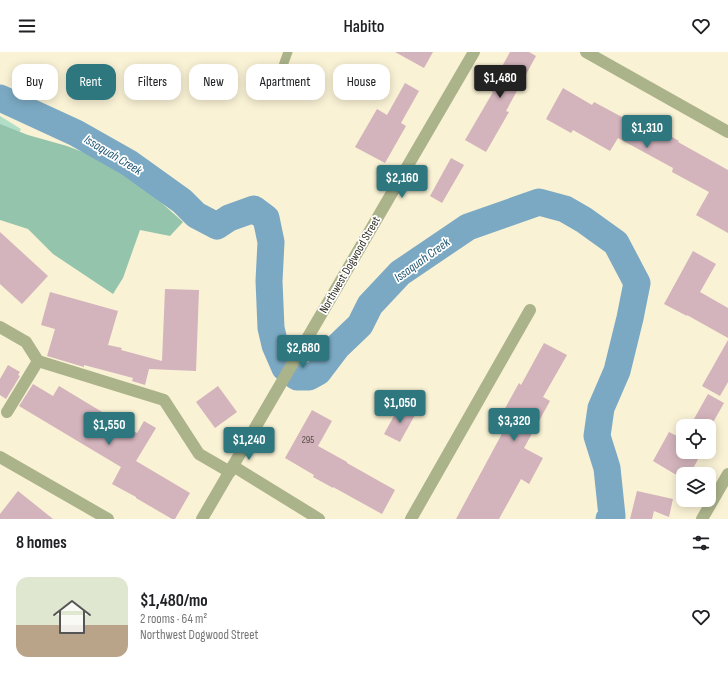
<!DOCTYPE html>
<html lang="en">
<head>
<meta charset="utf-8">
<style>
	body { margin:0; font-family:"Sofia Sans Condensed",sans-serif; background:#f6f6f6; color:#202124; height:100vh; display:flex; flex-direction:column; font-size:15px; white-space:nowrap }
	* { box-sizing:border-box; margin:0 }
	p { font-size:13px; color:#757577 }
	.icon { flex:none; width:22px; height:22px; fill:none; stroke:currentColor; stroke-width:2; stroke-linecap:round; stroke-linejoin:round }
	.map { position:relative; height:467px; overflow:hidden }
	.sheet { display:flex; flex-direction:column; background:#fff; flex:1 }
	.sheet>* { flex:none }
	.hud { position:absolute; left:12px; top:12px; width:400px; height:36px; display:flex; gap:8px }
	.controls { position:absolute; left:676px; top:367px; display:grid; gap:8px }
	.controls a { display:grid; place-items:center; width:40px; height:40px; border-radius:8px; background:#fff; box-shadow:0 2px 10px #0003; font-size:20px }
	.price { position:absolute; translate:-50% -34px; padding:0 9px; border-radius:4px; background:#2e777e; color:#fff; font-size:13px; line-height:26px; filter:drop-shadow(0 1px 2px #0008) }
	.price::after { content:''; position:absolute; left:50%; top:24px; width:12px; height:9px; margin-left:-6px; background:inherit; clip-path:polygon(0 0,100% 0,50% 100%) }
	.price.active { background:#222; color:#fff }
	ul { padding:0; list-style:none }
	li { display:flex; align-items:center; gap:12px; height:100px; padding:0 16px }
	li+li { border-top:1px solid #e0e0e0 }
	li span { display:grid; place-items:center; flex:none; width:112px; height:80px; border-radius:12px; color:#555 }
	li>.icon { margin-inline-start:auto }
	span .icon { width:48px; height:48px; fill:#fffc; stroke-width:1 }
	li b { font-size:17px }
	h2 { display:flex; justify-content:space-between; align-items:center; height:48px; padding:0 16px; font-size:17px }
	.tag { padding:0 14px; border-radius:12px; background:#fff; box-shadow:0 2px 10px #0003; font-size:14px; line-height:36px }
	.tag.active { background:#2e777e; color:#fff }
	header { display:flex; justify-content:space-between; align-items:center; height:52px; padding:0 16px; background:#fff; font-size:18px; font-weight:600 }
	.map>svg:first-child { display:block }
	.green { fill:#b1dec6 }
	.forest { fill:#94c5ac }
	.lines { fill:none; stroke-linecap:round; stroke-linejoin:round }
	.river { stroke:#7ba9c3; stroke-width:27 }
	.building { fill:#d3b3bc }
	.lane { stroke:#abb38b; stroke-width:9 }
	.street { stroke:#abb38b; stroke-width:12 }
	.labels { text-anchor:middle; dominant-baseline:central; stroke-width:3.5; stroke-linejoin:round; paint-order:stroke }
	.number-label { font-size:10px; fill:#584e48 }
	.street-label { font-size:12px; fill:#2f2c21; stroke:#fff }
	.water-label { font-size:13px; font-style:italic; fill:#1d5571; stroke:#fff }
</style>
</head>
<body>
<header><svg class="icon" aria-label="menu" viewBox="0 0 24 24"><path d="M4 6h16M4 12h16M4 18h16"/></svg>Habito<svg class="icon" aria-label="heart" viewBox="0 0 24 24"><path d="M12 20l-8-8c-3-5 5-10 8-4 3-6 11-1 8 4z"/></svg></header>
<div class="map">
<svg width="728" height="467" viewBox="0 0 728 467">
	<rect width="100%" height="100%" fill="#faf2d5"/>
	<!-- green -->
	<polygon class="green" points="0,64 21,77 0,117"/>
	<!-- forest -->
	<polygon class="forest" points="0,72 28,83 67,94 109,110 146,137 183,170 170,184 140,178 123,226 113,242 53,202 28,177 0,168"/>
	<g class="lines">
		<!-- river -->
		<polyline class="river" points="0,46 76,81 129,111 182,149 196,163 217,174 229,166 254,157 266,166 271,190 269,229 271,276 275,293 285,316 297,325 309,325 318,320 337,295 360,273 370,253 400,221 468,175 539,150 565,157 584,168 616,191 637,231 630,266 617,319 601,356 597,384 607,416 612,464 609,467"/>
	</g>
	<!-- building -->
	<g class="building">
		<polygon points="395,0 433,0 424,16"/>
		<polygon points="510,0 529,0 536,4 506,59 509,60 486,100 465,88 493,40 489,38"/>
		<polygon points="405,31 419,39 401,71 406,74 385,111 355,95 377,57 387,63"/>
		<polygon points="563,36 592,53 594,50 635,72 639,66 679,89 678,90 728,118 728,181 696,163 709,140 672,120 673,116 618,86 610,99 573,78 571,81 546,67"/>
		<polygon points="451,106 464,113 442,151 430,144"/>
		<polygon points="0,180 48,224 22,252 0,232"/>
		<polygon points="693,199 716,212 700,240 728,256 728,286 687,263 687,264 664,252"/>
		<polygon points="165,237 199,238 196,319 149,317 145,333 132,329 133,326 84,313 84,315 47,304 55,277 41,273 50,240 118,259 108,293 122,296 121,298 162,309"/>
		<polygon points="728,288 728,330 720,344 702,334"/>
		<polygon points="544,291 567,303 543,345 550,349 524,396 543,406 529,432 521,427 499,467 456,467 511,365 503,360 519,331 521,333"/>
		<polygon points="8,313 20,320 18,323 20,324 6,347 0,343 0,327"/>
		<polygon points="33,332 53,344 59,334 137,381 144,369 156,376 136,409 190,441 175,467 172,467 136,446 136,445 112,432 121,415 19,354"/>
		<polygon points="218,334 237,360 215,376 196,350"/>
		<polygon points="708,342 724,351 711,374 690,374"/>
		<polygon points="400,353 416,361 400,390 384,382"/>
		<polygon points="312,358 332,369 318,394 347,410 347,411 395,438 382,462 333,435 333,436 313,425 314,423 285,406"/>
		<polygon points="669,380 683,387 683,400 702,400 690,422 683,422 683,427 653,409"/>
		<polygon points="18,439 53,467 0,467 0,462"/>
		<polygon points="637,439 673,447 669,465 654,459 652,467 630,467"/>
	</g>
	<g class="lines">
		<!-- lane -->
		<path class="lane" d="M282,31c-2,-12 2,-20 6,-31"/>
		<!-- street -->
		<g class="street">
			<polyline points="586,0 728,80"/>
			<polyline points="0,275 26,290 38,309 164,348 199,402 230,420"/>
			<polyline points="7,360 38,309"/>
			<polyline points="0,405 108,467"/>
			<polyline points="233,414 319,467"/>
			<polyline points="202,467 474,0"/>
			<polyline points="411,467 530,258"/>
			<polyline points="702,467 728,422"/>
		</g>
	</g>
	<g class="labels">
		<!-- number labels -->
		<g class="number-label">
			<text x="308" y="388">295</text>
		</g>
		<!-- street labels -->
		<g class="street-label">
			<text transform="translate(350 213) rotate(-60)">Northwest Dogwood Street</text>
		</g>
		<!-- water labels -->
		<g class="water-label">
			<text transform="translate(113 103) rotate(31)">Issaquah Creek</text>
			<text transform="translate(422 208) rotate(-36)">Issaquah Creek</text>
		</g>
	</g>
</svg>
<div class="controls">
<a><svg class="icon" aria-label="locate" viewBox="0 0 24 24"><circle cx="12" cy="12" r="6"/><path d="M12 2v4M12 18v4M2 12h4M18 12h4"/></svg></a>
<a><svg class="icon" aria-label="layers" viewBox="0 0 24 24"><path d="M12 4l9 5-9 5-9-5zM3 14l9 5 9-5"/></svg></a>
</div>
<b class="price active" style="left:500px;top:47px">$1,480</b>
<b class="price" style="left:647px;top:97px">$1,310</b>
<b class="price" style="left:402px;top:147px">$2,160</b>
<b class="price" style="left:303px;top:317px">$2,680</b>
<b class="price" style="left:400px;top:372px">$1,050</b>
<b class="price" style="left:514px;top:390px">$3,320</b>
<b class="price" style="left:109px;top:394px">$1,550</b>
<b class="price" style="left:249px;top:409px">$1,240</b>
<div class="hud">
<a class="tag">Buy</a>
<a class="tag active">Rent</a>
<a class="tag">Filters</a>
<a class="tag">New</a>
<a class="tag">Apartment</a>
<a class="tag">House</a>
</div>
</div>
<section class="sheet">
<h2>8 homes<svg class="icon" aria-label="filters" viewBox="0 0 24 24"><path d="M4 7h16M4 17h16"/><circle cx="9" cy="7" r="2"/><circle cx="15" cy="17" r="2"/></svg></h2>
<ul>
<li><span style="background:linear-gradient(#dfe7d0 60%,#b9a48a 0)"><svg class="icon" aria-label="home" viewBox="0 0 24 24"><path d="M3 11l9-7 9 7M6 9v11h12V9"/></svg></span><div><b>$1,480/mo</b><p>2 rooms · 64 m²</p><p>Northwest Dogwood Street</p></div><svg class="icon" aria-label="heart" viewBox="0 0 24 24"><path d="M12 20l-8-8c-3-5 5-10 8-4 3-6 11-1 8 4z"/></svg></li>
</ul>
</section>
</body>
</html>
